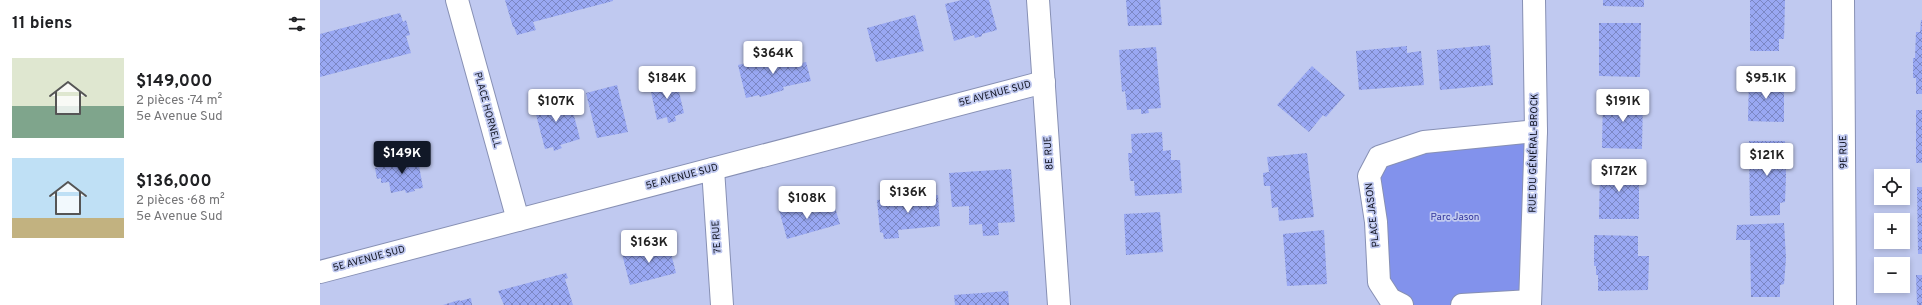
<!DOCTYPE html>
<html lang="fr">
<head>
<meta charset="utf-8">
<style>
	body { margin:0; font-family:Overpass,sans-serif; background:#f2f2f2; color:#202124; height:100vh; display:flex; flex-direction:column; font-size:15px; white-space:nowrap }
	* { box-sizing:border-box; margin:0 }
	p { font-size:13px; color:#757577 }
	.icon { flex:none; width:22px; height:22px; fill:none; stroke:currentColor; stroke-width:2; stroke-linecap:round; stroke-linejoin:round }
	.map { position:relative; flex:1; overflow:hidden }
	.details { display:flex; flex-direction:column; background:#fff; width:320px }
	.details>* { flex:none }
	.fabs { position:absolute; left:1554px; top:169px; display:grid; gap:8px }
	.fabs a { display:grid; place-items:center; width:36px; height:36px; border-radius:0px; background:#fff; box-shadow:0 2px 6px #0003; font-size:20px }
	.price { position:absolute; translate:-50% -34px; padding:0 9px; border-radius:4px; background:#fff; color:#222; font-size:13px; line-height:26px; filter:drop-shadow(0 1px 2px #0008) }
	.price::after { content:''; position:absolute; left:50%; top:24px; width:12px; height:9px; margin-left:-6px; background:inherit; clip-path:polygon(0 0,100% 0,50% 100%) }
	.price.on { background:#111827; color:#fff }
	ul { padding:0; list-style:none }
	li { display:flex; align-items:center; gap:12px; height:100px; padding:0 12px }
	li span { display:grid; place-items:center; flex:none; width:112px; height:80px; border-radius:0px; color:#555 }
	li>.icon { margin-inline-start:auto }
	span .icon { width:48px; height:48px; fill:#fffc; stroke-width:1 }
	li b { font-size:17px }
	h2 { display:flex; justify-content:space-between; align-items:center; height:48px; padding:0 12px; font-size:17px }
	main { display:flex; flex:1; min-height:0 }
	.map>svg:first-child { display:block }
	.park { fill:#8292ec }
	.building { fill:url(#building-cross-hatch) }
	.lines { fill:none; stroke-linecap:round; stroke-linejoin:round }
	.minor-casing { stroke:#8790b4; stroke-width:24 }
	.minor { stroke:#fff; stroke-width:22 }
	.labels { text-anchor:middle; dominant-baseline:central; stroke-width:3.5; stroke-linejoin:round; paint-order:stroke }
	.street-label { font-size:10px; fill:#0e111e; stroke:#c0c9f0 }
	.park-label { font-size:10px; fill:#32369e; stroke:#c0c9f0 }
</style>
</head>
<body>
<main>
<section class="details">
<h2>11 biens<svg class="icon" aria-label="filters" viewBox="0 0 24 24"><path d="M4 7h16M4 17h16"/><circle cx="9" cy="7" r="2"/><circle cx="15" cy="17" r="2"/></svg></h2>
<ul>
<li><span style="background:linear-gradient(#dfe7d0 60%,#7fa58c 0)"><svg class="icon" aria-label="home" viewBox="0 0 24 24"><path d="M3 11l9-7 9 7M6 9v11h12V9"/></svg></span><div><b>$149,000</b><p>2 pièces · 74 m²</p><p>5e Avenue Sud</p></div></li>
<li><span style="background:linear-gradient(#bfe0f5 75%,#c2b280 0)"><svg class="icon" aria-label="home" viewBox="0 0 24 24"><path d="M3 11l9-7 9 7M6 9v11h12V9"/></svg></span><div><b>$136,000</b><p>2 pièces · 68 m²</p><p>5e Avenue Sud</p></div></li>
</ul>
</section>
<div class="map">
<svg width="1602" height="305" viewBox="0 0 1602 305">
	<defs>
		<pattern id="building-cross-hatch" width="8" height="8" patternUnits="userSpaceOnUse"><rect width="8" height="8" fill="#99a8f3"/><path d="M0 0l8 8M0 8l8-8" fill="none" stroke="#7b87c4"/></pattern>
	</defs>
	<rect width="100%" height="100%" fill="#c0c9f0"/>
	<!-- park -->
	<polygon class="park" points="1216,131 1210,301 1142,305 1087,305 1070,299 1059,157"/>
	<!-- building -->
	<g class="building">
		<polygon points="185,0 293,0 293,1 213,22 216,30 197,35 194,27 193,27"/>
		<polygon points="642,0 669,0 677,30 662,34 662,36 655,38 654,35 634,41 625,4"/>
		<polygon points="806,0 840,0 842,25 808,26"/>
		<polygon points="1283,0 1324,0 1324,7 1283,6"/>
		<polygon points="1430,0 1465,0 1464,39 1459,39 1459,51 1430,51"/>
		<polygon points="80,13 83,22 86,20 90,35 86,36 91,53 0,77 0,34"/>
		<polygon points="595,15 604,51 556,62 547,28"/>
		<polygon points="1601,20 1602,20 1602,94 1596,94 1596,78 1593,78 1593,58 1595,58 1596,32 1600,32"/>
		<polygon points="1279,23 1321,23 1320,77 1279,76"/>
		<polygon points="1170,45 1173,85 1120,90 1117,50"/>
		<polygon points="1087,46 1087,53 1101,51 1104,85 1039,90 1036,51"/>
		<polygon points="836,47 841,108 828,109 829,113 821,114 821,109 807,110 805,91 802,92 799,50"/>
		<polygon points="473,51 477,64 486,62 491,81 463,87 464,90 440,97 439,95 426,98 418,65"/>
		<polygon points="992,66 1025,95 1006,117 1003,115 989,132 957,105"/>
		<polygon points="355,75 364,113 355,116 356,121 348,123 347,117 337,120 330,87 342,84 342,79"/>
		<polygon points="1464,77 1464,122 1428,121 1429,78"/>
		<polygon points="297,85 308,132 277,138 266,93"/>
		<polygon points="235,97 239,107 251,104 260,139 240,145 242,148 234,151 233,147 225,149 213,103"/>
		<polygon points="1283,97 1323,97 1322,149 1282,148"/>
		<rect x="1596" y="110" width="6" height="53"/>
		<polygon points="842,132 843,151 851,150 851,160 860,160 862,193 815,196 814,181 810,181 808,153 812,153 811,134"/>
		<polygon points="1429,141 1465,141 1466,176 1465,202 1460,203 1460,215 1430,216"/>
		<polygon points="92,153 93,161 98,160 103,188 94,189 95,191 86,193 85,190 71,193 69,182 61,183 61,178 57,179 55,168 82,163 81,155"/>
		<polygon points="987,153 994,217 959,221 958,207 952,208 950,186 944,186 943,173 949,172 947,157"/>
		<polygon points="1280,167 1319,167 1319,219 1279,219"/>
		<polygon points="691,169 695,222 678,223 679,235 663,236 662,224 649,225 649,206 632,207 629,173"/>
		<polygon points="1597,187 1602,187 1602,254 1598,254"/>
		<polygon points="618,195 620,226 578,230 579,238 564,239 563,233 560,232 557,200"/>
		<polygon points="490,201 494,213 515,208 520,224 467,239 459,210"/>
		<polygon points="840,212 843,252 806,255 804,214"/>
		<polygon points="1464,223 1466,258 1464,284 1460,285 1460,297 1431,297 1430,240 1416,240 1417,225"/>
		<polygon points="1004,230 1007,284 967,286 963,234"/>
		<polygon points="1274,235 1318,236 1318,256 1329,256 1328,290 1278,291 1278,275 1276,275 1276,266 1274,266"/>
		<polygon points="348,242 356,273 310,285 302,254"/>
		<polygon points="246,273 248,278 245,279 253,305 184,305 178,291"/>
		<polygon points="1596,275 1602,275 1602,305 1597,305"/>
		<polygon points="688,291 689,305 635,305 634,295"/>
		<polygon points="151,298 152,305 123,305 139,300 140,301"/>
	</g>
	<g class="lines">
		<defs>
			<g id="minor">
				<polyline points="137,0 198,220"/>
				<polyline points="718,0 739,305"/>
				<polyline points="1523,0 1525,305"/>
				<polyline points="393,169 402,305"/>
				<polyline points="0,272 724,82"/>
				<polyline points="1082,305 1070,299 1059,282 1056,222 1049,176 1059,157 1104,142 1216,131"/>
				<polyline points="1142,305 1210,301"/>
				<polyline points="1210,305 1216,131 1214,0"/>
			</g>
		</defs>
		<!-- minor casing -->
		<use href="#minor" class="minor-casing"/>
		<!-- minor -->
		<use href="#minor" class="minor"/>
	</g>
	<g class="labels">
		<!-- street labels -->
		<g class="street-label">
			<text transform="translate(675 94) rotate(-15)">5E AVENUE SUD</text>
			<text transform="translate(167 110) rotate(75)">PLACE HORNELL</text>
			<text transform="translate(1524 152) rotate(-91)">9E RUE</text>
			<text transform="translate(729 153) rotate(-94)">8E RUE</text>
			<text transform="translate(1214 153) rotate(-89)">RUE DU GÉNÉRAL-BROCK</text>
			<text transform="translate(362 177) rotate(-15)">5E AVENUE SUD</text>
			<text transform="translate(1053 215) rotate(-96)">PLACE JASON</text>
			<text transform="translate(397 237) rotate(-94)">7E RUE</text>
			<text transform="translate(49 259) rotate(-15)">5E AVENUE SUD</text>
		</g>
		<!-- park labels -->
		<g class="park-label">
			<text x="1135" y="217">Parc Jason</text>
		</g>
	</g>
</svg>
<div class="fabs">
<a><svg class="icon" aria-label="locate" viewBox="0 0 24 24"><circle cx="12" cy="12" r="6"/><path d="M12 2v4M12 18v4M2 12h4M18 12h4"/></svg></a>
<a>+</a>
<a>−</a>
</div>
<b class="price" style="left:453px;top:75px">$364K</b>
<b class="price" style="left:347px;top:100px">$184K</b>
<b class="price" style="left:1446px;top:100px">$95.1K</b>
<b class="price" style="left:236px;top:123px">$107K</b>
<b class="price" style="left:1303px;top:123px">$191K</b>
<b class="price on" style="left:82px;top:175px">$149K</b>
<b class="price" style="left:1447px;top:177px">$121K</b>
<b class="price" style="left:1299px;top:193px">$172K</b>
<b class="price" style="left:588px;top:214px">$136K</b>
<b class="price" style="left:487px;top:220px">$108K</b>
<b class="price" style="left:329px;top:264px">$163K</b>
</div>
</main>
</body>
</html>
